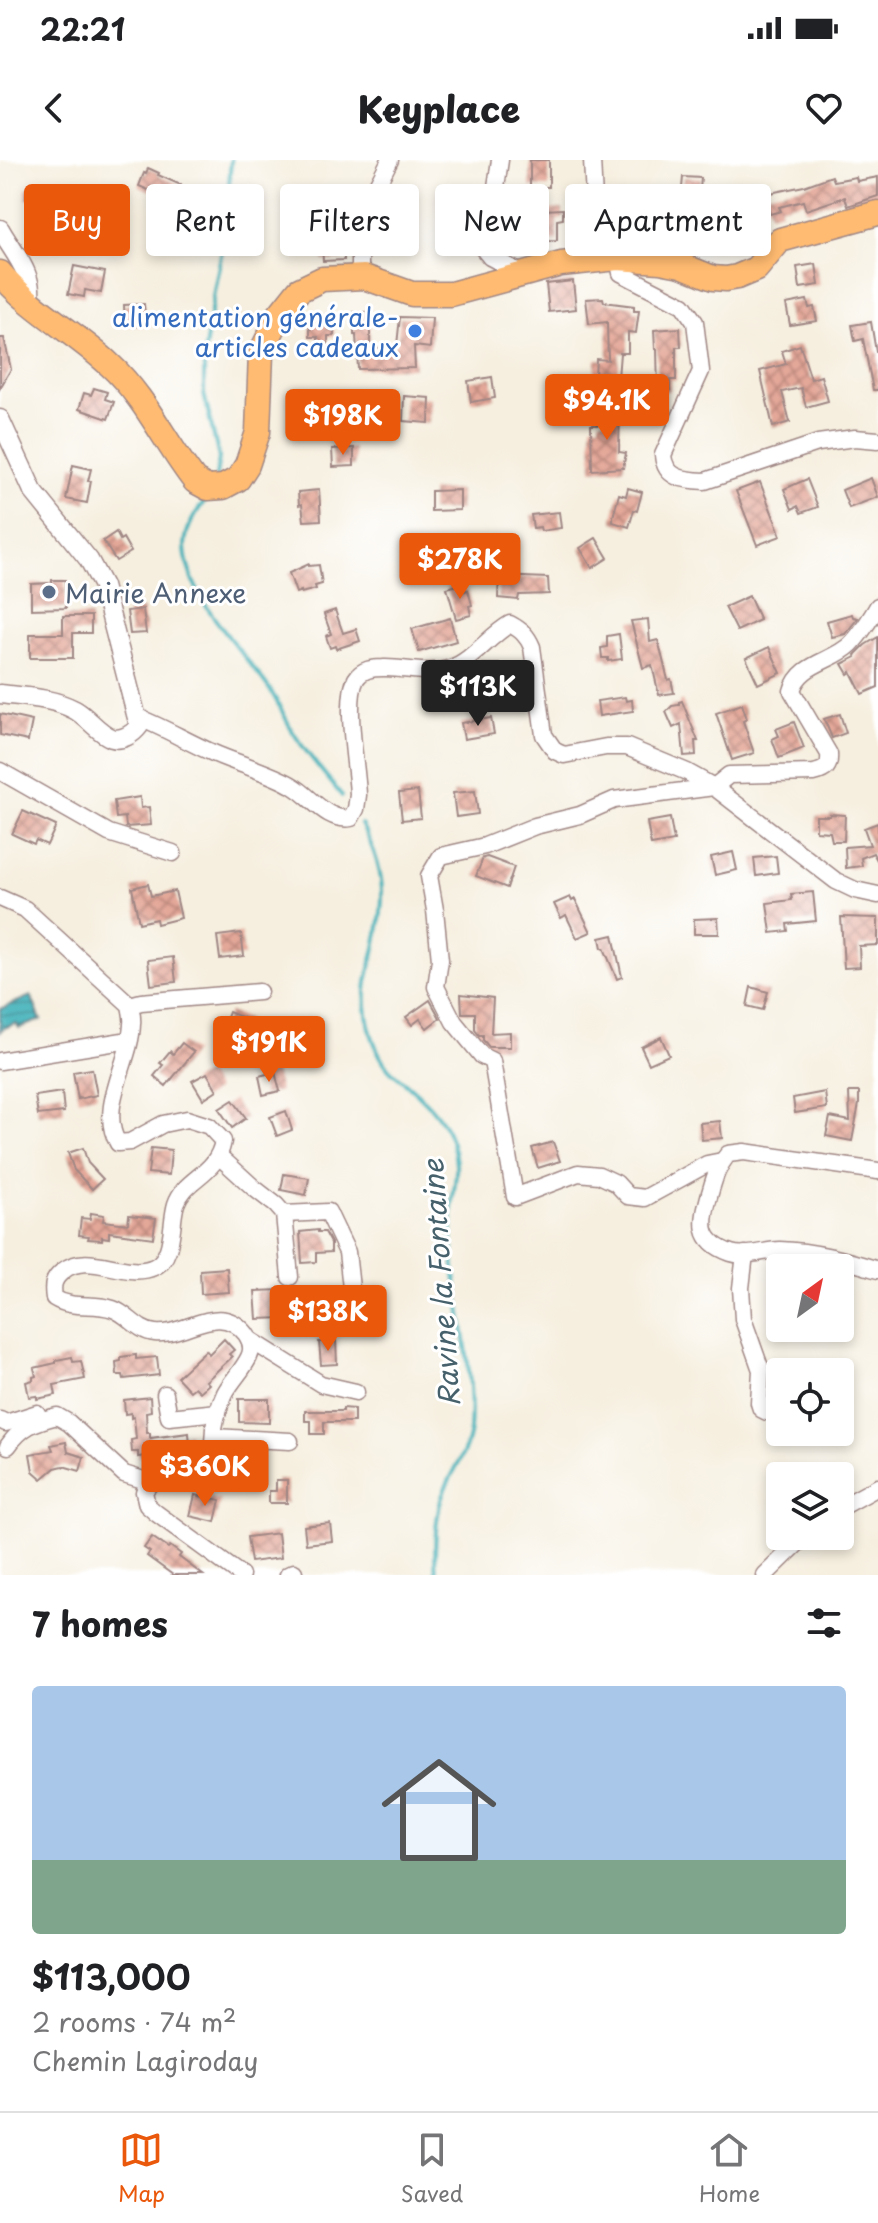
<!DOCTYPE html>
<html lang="en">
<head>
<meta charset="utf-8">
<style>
	body { margin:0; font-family:"Playpen Sans",sans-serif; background:#f6f6f6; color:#202124; height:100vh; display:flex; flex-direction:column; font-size:30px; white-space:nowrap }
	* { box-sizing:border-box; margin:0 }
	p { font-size:26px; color:#757577 }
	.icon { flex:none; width:44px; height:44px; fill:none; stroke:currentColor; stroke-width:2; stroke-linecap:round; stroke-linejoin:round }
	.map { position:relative; height:1415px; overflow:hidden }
	.details { display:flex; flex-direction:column; background:#fff; flex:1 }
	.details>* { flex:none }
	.guide { position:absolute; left:24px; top:24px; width:830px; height:72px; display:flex; gap:16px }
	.needle { width:52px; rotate:33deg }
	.tools { position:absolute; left:766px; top:1094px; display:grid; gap:16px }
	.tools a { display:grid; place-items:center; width:88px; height:88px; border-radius:8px; background:#fff; box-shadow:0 4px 12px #0003; font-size:40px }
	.price { position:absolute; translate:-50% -68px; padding:0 18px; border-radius:8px; background:#ea580c; color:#fff; font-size:26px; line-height:52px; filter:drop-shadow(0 2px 4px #0008) }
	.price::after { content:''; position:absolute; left:50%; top:48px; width:24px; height:18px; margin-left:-12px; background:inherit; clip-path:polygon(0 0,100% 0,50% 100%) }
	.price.current { background:#222; color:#fff }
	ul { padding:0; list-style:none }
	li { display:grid; align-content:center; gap:16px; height:424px; padding:0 32px }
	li+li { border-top:2px solid #e0e0e0 }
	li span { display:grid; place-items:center; height:248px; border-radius:8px; color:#555 }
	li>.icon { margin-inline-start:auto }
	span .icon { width:144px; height:144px; fill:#fffc; stroke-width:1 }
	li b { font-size:34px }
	h2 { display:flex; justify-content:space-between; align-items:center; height:96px; padding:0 32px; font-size:34px }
	.pill { padding:0 28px; border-radius:8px; background:#fff; box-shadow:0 4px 12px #0003; font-size:28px; line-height:72px }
	.pill.current { background:#ea580c; color:#fff }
	.status { display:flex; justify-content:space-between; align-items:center; height:56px; padding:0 40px; background:#fff; direction:ltr }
	.status svg { height:22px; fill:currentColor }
	header { display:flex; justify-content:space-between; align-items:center; height:104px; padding:0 32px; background:#fff; font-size:36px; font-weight:800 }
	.tabs { display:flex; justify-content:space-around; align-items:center; height:112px; border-top:2px solid #e0e0e0; background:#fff; font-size:22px; color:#757577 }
	.tabs a { display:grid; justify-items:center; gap:4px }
	.tabs .current { color:#ea580c }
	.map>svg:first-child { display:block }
	.water { fill:url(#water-rules); stroke:#456872; stroke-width:2 }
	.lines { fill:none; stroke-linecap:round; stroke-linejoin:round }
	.stream { stroke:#40b1b9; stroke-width:4 }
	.building { fill:url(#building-cross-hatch) }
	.minor-casing { stroke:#a08785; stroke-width:19 }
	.tertiary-casing { stroke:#a08785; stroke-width:21 }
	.primary-casing { stroke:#a08785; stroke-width:27 }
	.minor { stroke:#fff; stroke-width:16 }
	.tertiary { stroke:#fff; stroke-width:18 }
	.primary { stroke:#ffbb71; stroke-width:24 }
	.shop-dot { fill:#3f7fe0; stroke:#fff; stroke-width:3 }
	.service-dot { fill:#5c6f8a; stroke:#fff; stroke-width:3 }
	.labels { text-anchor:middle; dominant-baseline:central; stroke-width:6; stroke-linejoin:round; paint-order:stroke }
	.shop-label { font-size:26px; fill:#366cbe; stroke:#fff; text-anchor:end }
	.service-label { font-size:26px; fill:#4e5e75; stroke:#fff; text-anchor:start }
	.water-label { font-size:28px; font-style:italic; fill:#46616b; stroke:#fff }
</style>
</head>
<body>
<div class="status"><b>22:21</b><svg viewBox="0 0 49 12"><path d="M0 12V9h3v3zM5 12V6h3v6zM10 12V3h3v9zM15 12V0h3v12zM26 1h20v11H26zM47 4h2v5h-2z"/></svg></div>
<header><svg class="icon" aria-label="back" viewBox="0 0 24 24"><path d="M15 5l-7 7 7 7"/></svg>Keyplace<svg class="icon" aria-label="heart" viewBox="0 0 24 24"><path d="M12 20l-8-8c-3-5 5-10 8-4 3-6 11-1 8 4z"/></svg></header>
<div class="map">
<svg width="878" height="1415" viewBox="0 0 878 1415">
	<defs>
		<pattern id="water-rules" width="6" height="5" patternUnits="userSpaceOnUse" patternTransform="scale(2)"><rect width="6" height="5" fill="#40b1b9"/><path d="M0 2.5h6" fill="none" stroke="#388f97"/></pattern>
		<pattern id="building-cross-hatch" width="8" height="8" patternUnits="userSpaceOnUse" patternTransform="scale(2)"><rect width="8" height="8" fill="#e4a899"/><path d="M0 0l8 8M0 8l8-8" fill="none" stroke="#bb887d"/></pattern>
	</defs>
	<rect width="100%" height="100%" fill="#fff"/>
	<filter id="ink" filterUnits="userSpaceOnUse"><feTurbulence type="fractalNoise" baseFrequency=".0125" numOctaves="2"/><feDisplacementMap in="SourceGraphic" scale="16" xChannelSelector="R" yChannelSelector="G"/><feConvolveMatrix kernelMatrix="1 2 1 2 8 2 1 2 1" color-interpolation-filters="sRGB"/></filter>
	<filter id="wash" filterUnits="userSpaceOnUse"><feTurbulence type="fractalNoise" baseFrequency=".006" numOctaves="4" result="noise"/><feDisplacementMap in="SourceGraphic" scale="32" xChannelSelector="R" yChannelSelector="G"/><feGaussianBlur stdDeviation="1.8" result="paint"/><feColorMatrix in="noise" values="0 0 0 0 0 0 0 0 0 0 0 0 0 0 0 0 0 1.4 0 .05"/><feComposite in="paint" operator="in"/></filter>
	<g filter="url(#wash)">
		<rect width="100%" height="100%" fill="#f6efdf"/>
		<!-- water -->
		<polygon class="water" points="31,836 41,860 19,868 16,863 2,869 0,872 0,849"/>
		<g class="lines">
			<!-- stream -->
			<g class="stream">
				<polyline points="216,316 219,298 204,234 204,195 214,131 225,75 231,0"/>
				<path d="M204,342c-10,13 -19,29 -19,45 2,50 53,99 81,137 11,15 18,32 27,48 14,23 33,43 49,64"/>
				<path d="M361,664c26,48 25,75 13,128 -4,18 -10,35 -8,54 2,21 9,45 22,62 7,8 16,13 23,20 24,21 43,43 45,76 1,14 -3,28 -4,42 -2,20 0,41 2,61 7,53 20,108 16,163 -3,22 -17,41 -26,61 -9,22 -10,60 -8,84"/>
			</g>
		</g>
		<g id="blocks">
			<!-- building -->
			<g class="building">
				<rect x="530" y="0" width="19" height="27"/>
				<polygon points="148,8 159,13 158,15 181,25 172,46 158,40 160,35 139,26 144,13 146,14"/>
				<polygon points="832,16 834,21 856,17 857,21 878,17 878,36 848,46 845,37 806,50 803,41 779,47 781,51 770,54 765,34 804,26"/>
				<polygon points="683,17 701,18 697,65 708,66 706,85 691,84 692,74 680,73 683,45 683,39 681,39"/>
				<polygon points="38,27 57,29 55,51 51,51 50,70 29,68 32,40 26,39 26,29 38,31"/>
				<polygon points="618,34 630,34 631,71 616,72 616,68 612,68 611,47 619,47"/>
				<polygon points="563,49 563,59 557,60 557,81 525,82 526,92 505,91 503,74 530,72 530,66 544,66 543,50"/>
				<polygon points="314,68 333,80 344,79 344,100 323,101 322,86 308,78"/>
				<polygon points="816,104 819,125 800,128 797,107"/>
				<polygon points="74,106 105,112 101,133 85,130 84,137 68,134"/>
				<polygon points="573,121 576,149 549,152 546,124"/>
				<polygon points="603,138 604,142 634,146 634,151 639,151 636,173 628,172 628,193 620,193 618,218 595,216 596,199 608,200 607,162 589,164 586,139"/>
				<polygon points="807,140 809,148 814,147 817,161 790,165 786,144"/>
				<polygon points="144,144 146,166 125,166 124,145"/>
				<polygon points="354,152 370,152 370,188 391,187 391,185 397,185 400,157 432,158 430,188 414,186 415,208 358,209 356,175 354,175"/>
				<polygon points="334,155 334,176 328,176 328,194 318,194 318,177 310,177 310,156"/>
				<polygon points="871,162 876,192 878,192 878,230 873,230 863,179 855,181 852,165"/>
				<polygon points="680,168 681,187 676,187 676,220 670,220 670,231 658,231 657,189 655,189 654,170"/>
				<polygon points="0,178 4,178 11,209 0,228"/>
				<polygon points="800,185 811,219 821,216 828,241 806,247 801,228 782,232 790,262 773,267 760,211 786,204 782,191"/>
				<polygon points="492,217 495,238 471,242 468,221"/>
				<polygon points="94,228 107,232 105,239 114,242 108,259 79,249 84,233 91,235"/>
				<polygon points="404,236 430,238 429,263 403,261"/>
				<polygon points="329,242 344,242 345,261 315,263 314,245 330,244"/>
				<polygon points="607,246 620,246 619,292 626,293 623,308 592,310 591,265 599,265 599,260 607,260"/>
				<polygon points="354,288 354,306 333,307 332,289"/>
				<polygon points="73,305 91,309 88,321 91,321 87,343 66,339"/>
				<polygon points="871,318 878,337 849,348 842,330"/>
				<polygon points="807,319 818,347 801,353 798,346 792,349 784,329"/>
				<polygon points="760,322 781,376 757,385 736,331"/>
				<polygon points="628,328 642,332 637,351 634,350 629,367 613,362 613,357 619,334 626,336"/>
				<polygon points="319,330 321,360 304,361 302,344 299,345 298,332"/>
				<polygon points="460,330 460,350 431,351 431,331"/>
				<polygon points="559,352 561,368 541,371 540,367 533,368 531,355"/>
				<polygon points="116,372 120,380 123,378 131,392 116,401 103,381"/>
				<polygon points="498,377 503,400 488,403 484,380"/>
				<polygon points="596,378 608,398 592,408 580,388"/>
				<polygon points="309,404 309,406 319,405 322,424 315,426 316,429 301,433 301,431 296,433 289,413"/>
				<polygon points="499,416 548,418 549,434 519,435 518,440 498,438"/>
				<polygon points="52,420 65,420 66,448 31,449 31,424 52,423"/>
				<polygon points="462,424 464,431 468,430 472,445 469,446 471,455 456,459 447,428"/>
				<polygon points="749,436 760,460 737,471 725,447"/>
				<polygon points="143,449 146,473 130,474 127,451"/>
				<polygon points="335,450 343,473 356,469 360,481 336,489 335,486 330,488 326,476 331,474 324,454"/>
				<polygon points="852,454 853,457 858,458 850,468 845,474 832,477 827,461"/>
				<polygon points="63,456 91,456 91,473 73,473 73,498 30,498 30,474 63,474"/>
				<polygon points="450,458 456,481 419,492 412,469"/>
				<polygon points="648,459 650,482 658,480 668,520 671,519 674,533 659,535 652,505 643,508 631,461"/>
				<polygon points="619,474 622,499 608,501 608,498 602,498 601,488 607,487 607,476"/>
				<polygon points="878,477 878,527 862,534 851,512 848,514 842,504 856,497 855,495 865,485"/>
				<polygon points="769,487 781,513 758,524 746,498"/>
				<polygon points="483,504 499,504 501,534 485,535"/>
				<polygon points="625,537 626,541 632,540 633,551 599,556 597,541"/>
				<polygon points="682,541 698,581 695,581 696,595 684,596 681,564 673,568 666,552 672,546 679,545 679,542"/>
				<polygon points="742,544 747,559 743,561 754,593 732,600 716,553"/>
				<polygon points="0,554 32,561 28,581 0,575"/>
				<polygon points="840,554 846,573 832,578 824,559"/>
				<polygon points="491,558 494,574 464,579 461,563"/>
				<polygon points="794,562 804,588 779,598 772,579 779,576 776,569"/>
				<polygon points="418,631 421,658 402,660 399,633"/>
				<polygon points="475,631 478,654 456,657 453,633"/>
				<polygon points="140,637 141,648 149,647 151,665 126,667 125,657 116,658 114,641"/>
				<polygon points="23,651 56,666 47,685 36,680 34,684 12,674"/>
				<polygon points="830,654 845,655 844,681 832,681 830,672 816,671 816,656 830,656"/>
				<polygon points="670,658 674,681 651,685 647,662"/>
				<polygon points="878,663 878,702 873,693 861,698 862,706 846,708 845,687 870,685 864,668"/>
				<polygon points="733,692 737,710 715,715 711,697"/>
				<polygon points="776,696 778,713 756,716 754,698"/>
				<polygon points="487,697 514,707 507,728 476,716 483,698"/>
				<polygon points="148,724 151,736 175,731 181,758 157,764 156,759 139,763 132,728"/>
				<polygon points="813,732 816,761 787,764 788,771 771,773 767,743 792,740 791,734"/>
				<polygon points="570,737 572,741 575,739 591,772 577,778 566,755 561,758 554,744"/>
				<polygon points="841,757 878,758 878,785 859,786 860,807 844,808"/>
				<polygon points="718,758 719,774 694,774 694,759"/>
				<polygon points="241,773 244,796 220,799 217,776"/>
				<polygon points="613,775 622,817 617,819 604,788 602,788 600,778"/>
				<polygon points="173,797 176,822 151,825 148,800"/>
				<polygon points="751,827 768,832 763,850 747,846"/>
				<polygon points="461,834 493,838 491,873 510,872 510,887 489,887 483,880 483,875 479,875 475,870 475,853 462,853"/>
				<polygon points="430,840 440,858 427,868 420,859 412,865 406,857"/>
				<polygon points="229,852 249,860 243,876 223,868"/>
				<polygon points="661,877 669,895 649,904 641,887"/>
				<polygon points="182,883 194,892 166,926 154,916 163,905 160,903 170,891 173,894"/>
				<polygon points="92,909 97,935 78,939 73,912"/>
				<polygon points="275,912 280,931 263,935 259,916"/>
				<polygon points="207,913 217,930 203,939 192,921"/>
				<polygon points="62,932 64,952 38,955 35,936"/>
				<polygon points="825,932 827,948 795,953 793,938"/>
				<polygon points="849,932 859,932 859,944 852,981 826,976 830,957 850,961"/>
				<polygon points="233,940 246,958 232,968 219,949"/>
				<polygon points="286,951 292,970 277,976 270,957"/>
				<polygon points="720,961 722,978 702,980 700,963"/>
				<polygon points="553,982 560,1001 538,1008 532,988"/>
				<polygon points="83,988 88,1003 103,1019 92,1029 74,1010 68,993"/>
				<polygon points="151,988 171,990 169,1015 148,1013"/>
				<polygon points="284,1014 309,1018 306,1035 281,1030"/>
				<polygon points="91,1053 104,1055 103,1061 128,1064 129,1055 156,1058 153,1078 109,1072 109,1078 102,1077 102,1080 88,1079 89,1076 79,1075 81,1058 90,1059"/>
				<polygon points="318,1070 318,1072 325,1072 331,1083 331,1092 316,1093 316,1102 302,1103 300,1072"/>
				<polygon points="227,1108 229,1132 201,1134 200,1110"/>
				<polygon points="282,1130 284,1158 257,1159 255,1131"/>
				<polygon points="327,1131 329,1158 311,1159 311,1132"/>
				<polygon points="224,1179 234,1190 229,1194 232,1197 206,1221 209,1224 200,1232 195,1227 190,1231 177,1217 206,1190 209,1194"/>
				<polygon points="336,1181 337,1204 321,1205 319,1182"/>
				<polygon points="136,1195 136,1199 157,1197 159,1215 124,1219 123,1215 117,1215 116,1202 121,1201 121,1197"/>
				<polygon points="72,1197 73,1202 81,1201 85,1219 54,1225 56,1235 37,1239 37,1236 29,1237 26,1222 33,1220 33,1217 36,1216 34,1208 56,1203 56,1200"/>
				<polygon points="150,1237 151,1251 146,1252 147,1273 150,1273 150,1278 189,1273 190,1286 184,1287 184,1291 138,1297 138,1292 132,1292 131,1280 136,1279 134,1257 131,1258 131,1253 125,1254 124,1240"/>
				<polygon points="239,1239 269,1239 269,1263 239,1262"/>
				<polygon points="343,1248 354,1249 354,1262 324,1262 324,1274 311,1274 311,1261 305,1261 305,1251 343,1251"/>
				<polygon points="66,1282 68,1292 84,1297 80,1311 63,1306 55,1308 42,1319 33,1311 30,1294 53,1290 51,1285"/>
				<polygon points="276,1320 287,1320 287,1343 269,1343 269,1331 276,1331"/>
				<polygon points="195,1335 220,1340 215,1362 190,1356"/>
				<polygon points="330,1363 332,1381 306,1384 304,1366"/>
				<polygon points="278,1373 281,1398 251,1402 247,1377"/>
				<polygon points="152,1377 168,1388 170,1386 181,1394 179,1397 203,1415 173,1415 147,1396 150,1392 144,1388"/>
			</g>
		</g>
	</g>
	<g filter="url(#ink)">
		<use href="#blocks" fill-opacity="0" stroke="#a08785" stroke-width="2"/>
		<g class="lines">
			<defs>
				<g id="minor">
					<polyline points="500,0 493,47 482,73 481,86 490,97 523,114"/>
					<polyline points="592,0 597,100"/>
					<path d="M618,98l3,15 62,32 12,17 6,49 -38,84c2,24 21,25 42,26l113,-38 37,-5 23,2"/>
					<polyline points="360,118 360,58 390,0"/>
					<path d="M137,557c26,10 49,24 74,35 24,11 61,21 82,34 19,11 34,36 58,32l5,-9 2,-14c-1,-28 -14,-93 -2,-116 6,-10 17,-11 27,-11 22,-1 46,8 68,0 22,-8 38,-32 59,-44 11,6 17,11 22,23l12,88 11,16 9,4 42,-8h21l60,25 27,15 122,94 19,9 23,5"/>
					<polyline points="0,611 109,673 173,693"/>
					<path d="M0,738l25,11 105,96c1,6 3,13 2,19 -1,38 -35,84 -14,119l12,-1 33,-18 24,-5 22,7 14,15c-6,34 -38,36 -47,63 -6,19 -1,53 -22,63 -28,13 -66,-17 -91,4 -10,8 -11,14 -9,27 19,12 39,4 59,11 15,5 24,22 42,24 32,3 64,-33 91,1 5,7 7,15 3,23 -6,13 -17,23 -24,36 -5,11 -9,23 -11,35 -1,11 0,26 -7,36 -16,21 -45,-4 -63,28l3,13 9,8 85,62"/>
					<polyline points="130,845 141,842 259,832"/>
					<polyline points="0,901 129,880"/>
					<polyline points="220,997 254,1028 276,1045 284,1054 290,1117"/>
					<path d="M722,1001l-15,3 -62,34 -17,-2 -12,-13 -17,-8 -21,-2 -63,24 -23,-136 -10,-5 -28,-34 -18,-35 4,-27 -5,-50 -6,-34 12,-20 44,-10 50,-20 45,-11 34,-15 100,-13 15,-12 85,-2c12,-3 16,-6 15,-19l-37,-63c7,-28 41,-29 59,-47 11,-11 19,-25 27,-38"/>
					<path d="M878,1011l-134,-19 -16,2c-11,14 -13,22 -18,39 -8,29 -13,48 21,60 15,5 34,-3 49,-3 34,1 66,10 98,20"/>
					<polyline points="284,1054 328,1052 347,1092 353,1146"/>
					<polyline points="745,1094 741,1128 743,1159 761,1210 759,1243 761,1249 767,1252 780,1250"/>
					<polyline points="249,1179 321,1224 356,1232"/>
					<polyline points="165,1234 169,1257 218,1252"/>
					<polyline points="0,1260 6,1263 37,1253"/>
					<polyline points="214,1277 290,1281"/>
					<path d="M8,1286c14,-20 26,-24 49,-30l12,7 55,51 26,8"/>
					<polyline points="840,1348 878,1327"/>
					<polyline points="288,1415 294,1412"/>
					<polyline points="765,1415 805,1376"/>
				</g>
				<g id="tertiary">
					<path d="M0,69c12,22 36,47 29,73"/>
					<path d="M0,259l33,72 56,69 14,26 36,140c-6,8 -17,15 -27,12 -14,-5 -24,-21 -37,-28 -22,-12 -49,-13 -75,-16"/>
				</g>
				<path id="primary" d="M0,113c31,37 75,59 110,92 36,33 55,78 85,116l13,7 15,-1 15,-8 9,-14 11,-33 3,-79 19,-39 19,-24 23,-11 42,-2 48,17h39l110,-30 57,-6 42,3 21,4 32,13 13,1 11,-2 19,-8 24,-29 98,-27"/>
			</defs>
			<!-- minor casing -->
			<use href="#minor" class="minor-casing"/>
			<!-- tertiary casing -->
			<use href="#tertiary" class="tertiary-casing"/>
			<!-- primary casing -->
			<use href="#primary" class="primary-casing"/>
			<!-- minor -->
			<use href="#minor" class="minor"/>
			<!-- tertiary -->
			<use href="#tertiary" class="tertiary"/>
			<!-- primary -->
			<use href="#primary" class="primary"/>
		</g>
	</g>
	<!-- markers -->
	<circle class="shop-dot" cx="415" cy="171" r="8"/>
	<circle class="service-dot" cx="49" cy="432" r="8"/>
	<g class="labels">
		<!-- shop labels -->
		<g class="shop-label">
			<text x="399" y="156">alimentation générale-<tspan x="399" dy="30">articles cadeaux</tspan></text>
		</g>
		<!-- service labels -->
		<g class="service-label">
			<text x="65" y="432">Mairie Annexe</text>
		</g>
		<!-- water labels -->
		<g class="water-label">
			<text transform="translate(440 1123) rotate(-94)">Ravine la Fontaine</text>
		</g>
	</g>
</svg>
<div class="tools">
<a><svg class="needle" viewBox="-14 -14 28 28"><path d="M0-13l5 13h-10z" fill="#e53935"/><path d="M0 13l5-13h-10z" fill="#757577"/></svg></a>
<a><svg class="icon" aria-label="locate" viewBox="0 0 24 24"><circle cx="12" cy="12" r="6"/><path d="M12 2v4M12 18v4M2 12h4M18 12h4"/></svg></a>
<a><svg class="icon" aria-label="layers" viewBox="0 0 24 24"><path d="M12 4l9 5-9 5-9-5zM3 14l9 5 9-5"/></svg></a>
</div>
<b class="price" style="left:607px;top:282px">$94.1K</b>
<b class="price" style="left:343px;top:297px">$198K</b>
<b class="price" style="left:460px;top:441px">$278K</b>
<b class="price current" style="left:478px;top:568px">$113K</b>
<b class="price" style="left:269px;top:924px">$191K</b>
<b class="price" style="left:328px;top:1193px">$138K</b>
<b class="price" style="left:205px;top:1348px">$360K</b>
<div class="guide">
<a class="pill current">Buy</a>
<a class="pill">Rent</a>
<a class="pill">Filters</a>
<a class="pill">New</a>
<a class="pill">Apartment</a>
</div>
</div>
<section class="details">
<h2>7 homes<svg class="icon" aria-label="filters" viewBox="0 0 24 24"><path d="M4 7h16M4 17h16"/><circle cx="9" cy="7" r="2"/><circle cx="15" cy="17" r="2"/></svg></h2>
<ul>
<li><span style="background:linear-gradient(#a9c7e8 70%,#7fa58c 0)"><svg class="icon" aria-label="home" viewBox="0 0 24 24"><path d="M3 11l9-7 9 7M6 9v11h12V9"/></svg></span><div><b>$113,000</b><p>2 rooms · 74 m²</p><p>Chemin Lagiroday</p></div></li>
</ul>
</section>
<nav class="tabs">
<a class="current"><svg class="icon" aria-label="map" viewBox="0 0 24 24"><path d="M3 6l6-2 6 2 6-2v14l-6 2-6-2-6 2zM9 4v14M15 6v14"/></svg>Map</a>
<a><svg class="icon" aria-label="saved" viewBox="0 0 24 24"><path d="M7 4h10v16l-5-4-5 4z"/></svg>Saved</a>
<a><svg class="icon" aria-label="home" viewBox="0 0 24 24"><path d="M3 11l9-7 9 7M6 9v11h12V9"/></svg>Home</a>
</nav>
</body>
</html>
